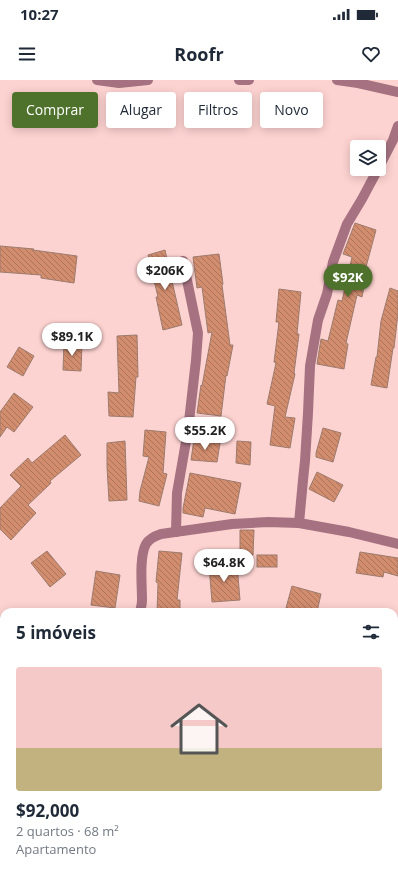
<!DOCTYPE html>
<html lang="pt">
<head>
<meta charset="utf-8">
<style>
	body { margin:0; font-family:"Open Sans",sans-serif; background:#f2f2f3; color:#1f2937; height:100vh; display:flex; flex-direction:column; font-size:15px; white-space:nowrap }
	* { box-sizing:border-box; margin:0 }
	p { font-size:13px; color:#747a83 }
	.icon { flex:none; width:22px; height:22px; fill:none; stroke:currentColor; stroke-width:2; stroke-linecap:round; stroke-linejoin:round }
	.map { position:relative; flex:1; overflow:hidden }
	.sheet { position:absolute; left:0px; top:528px; width:398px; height:268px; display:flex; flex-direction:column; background:#fff; border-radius:12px 12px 0 0; box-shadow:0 2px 10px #0003 }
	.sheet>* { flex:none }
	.banner { position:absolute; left:12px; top:12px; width:374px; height:36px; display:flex; gap:8px }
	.fabs { position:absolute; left:350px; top:60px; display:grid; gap:8px }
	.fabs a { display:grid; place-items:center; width:36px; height:36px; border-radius:4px; background:#fff; box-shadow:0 2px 10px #0003; font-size:20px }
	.price { position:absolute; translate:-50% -34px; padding:0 9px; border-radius:14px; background:#fff; color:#222; font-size:13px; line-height:26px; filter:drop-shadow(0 1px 2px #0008) }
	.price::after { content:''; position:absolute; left:50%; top:24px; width:12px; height:9px; margin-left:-6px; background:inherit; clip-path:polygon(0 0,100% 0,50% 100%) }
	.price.on { background:#4e722c; color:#fff }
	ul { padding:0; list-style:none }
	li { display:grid; align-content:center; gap:8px; height:212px; padding:0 16px }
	li span { display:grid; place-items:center; height:124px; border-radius:4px; color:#555 }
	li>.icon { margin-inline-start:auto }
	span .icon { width:72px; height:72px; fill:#fffc; stroke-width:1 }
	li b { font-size:17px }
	h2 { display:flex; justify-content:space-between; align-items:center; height:48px; padding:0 16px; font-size:17px }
	.tag { padding:0 14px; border-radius:4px; background:#fff; box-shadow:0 2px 10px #0003; font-size:14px; line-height:36px }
	.tag.on { background:#4e722c; color:#fff }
	.status { display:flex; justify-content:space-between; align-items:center; height:28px; padding:0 20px; background:#fff; direction:ltr }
	.status svg { height:11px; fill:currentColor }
	header { display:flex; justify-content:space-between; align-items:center; height:52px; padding:0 16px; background:#fff; font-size:18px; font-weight:700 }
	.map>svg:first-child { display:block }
	.grass { fill:url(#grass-tufts) }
	.building { fill:url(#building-back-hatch); stroke:#9c7b6d }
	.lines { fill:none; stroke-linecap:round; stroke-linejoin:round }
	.minor { stroke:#a67281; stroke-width:10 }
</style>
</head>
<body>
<div class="status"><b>10:27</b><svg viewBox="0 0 49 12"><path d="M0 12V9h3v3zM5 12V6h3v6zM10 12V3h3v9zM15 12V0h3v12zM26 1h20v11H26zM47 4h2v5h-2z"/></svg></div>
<header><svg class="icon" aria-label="menu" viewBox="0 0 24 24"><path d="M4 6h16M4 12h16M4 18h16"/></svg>Roofr<svg class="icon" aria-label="heart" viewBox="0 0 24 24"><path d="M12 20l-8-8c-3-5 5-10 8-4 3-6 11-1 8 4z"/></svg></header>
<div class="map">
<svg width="398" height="796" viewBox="0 0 398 796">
	<defs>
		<pattern id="grass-tufts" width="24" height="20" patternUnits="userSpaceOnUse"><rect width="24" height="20" fill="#e5b07b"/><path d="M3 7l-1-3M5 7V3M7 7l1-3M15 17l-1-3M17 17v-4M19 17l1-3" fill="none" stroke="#bb8f65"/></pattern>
		<pattern id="building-back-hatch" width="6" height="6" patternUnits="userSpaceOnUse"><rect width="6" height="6" fill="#d28d6f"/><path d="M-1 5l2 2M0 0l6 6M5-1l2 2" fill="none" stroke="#ac735b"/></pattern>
	</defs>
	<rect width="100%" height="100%" fill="#fdd3d1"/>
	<!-- grass -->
	<g class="grass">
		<polygon points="398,743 398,796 305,796 312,792 394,792 394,745"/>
		<polygon points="52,792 280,792 298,796 51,796"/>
	</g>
	<!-- building -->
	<g class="building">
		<polygon points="355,143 376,150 366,187 368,187 362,217 357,215 346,263 348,264 344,289 317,284 321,259 328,261 338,220 342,221 352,177 343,174"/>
		<polygon points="0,166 34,169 33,170 77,176 74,203 41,198 41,195 0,192"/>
		<polygon points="165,170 182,245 163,250 156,217 158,217 148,175"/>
		<polygon points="219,174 223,204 222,205 230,265 233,265 227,296 226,295 221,336 197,333 201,305 202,306 212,252 208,253 202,207 197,208 193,177"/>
		<polygon points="390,208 398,211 398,233 394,268 393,268 387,308 371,305 376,277 377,277 381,241"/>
		<polygon points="279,209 301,212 297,254 299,254 294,293 295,294 285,337 295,338 290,368 270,365 275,326 267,324 276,283 274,282 279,242 276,242"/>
		<polygon points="137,255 138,297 136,297 133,337 109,336 108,312 119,313 117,256"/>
		<polygon points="64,263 82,264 81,291 63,290"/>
		<polygon points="19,267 34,276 23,296 7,287"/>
		<polygon points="14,313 33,327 14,352 7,347 0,357 0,332"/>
		<polygon points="323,348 341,353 333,382 316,377 316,373"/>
		<polygon points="145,350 166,352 163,393 167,394 159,426 139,421 140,411 149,377 143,376"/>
		<polygon points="65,355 81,375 50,401 51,403 28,425 36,433 11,460 0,449 0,428 21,406 10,395 28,378 32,383"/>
		<polygon points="194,359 220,363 217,382 191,380"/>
		<polygon points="125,361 127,420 109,421 107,387 107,363"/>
		<polygon points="237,361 251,362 250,385 236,383"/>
		<polygon points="317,392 343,405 334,422 309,409"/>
		<polygon points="190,393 241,403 235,434 205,428 203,437 183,433 183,428"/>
		<polygon points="240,450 254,450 253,475 240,475"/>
		<polygon points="47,471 66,494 50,507 31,483"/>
		<polygon points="159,471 182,473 177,520 180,520 180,532 157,532 158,503 156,502"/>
		<polygon points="360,472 398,478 398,496 384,492 383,497 356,493"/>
		<rect x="257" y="475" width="20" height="12"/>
		<polygon points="237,484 240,520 212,522 209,486"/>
		<polygon points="96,491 120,495 115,528 91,525"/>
		<polygon points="292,506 321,514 317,532 303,532 286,528"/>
	</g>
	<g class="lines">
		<!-- minor -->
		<g class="minor">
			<polyline points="97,0 119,3 148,0"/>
			<polyline points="239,0 249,0"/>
			<polyline points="337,0 358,3 398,12"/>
			<polyline points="379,87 393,60 398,46"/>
			<polyline points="299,443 303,400 305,381 308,333 310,286 318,240 327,214 333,182 347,144 362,119 378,89"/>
			<polyline points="176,452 177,413 188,350 196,280 198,253 183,181"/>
			<path d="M140,532c1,-4 2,-8 2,-12 0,-15 -3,-43 4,-56 3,-5 9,-8 15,-10l71,-10 36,-2 31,1 50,9 49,12"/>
			<polyline points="0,684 4,682"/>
			<polyline points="394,773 398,775"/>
		</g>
	</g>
</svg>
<div class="fabs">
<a><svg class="icon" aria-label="layers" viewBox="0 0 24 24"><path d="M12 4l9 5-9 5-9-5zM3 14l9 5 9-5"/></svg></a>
</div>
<b class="price" style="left:165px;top:211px">$206K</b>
<b class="price on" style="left:348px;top:218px">$92K</b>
<b class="price" style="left:72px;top:277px">$89.1K</b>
<b class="price" style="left:205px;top:371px">$55.2K</b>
<b class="price" style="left:224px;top:503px">$64.8K</b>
<div class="banner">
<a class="tag on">Comprar</a>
<a class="tag">Alugar</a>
<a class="tag">Filtros</a>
<a class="tag">Novo</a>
</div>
<section class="sheet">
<h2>5 imóveis<svg class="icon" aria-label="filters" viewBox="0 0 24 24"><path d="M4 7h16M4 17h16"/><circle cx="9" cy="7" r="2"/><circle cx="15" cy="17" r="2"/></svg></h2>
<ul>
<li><span style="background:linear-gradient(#f6c9c9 65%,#c2b280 0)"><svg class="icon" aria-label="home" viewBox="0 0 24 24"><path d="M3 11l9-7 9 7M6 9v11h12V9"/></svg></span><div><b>$92,000</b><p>2 quartos · 68 m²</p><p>Apartamento</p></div></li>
</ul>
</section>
</div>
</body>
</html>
